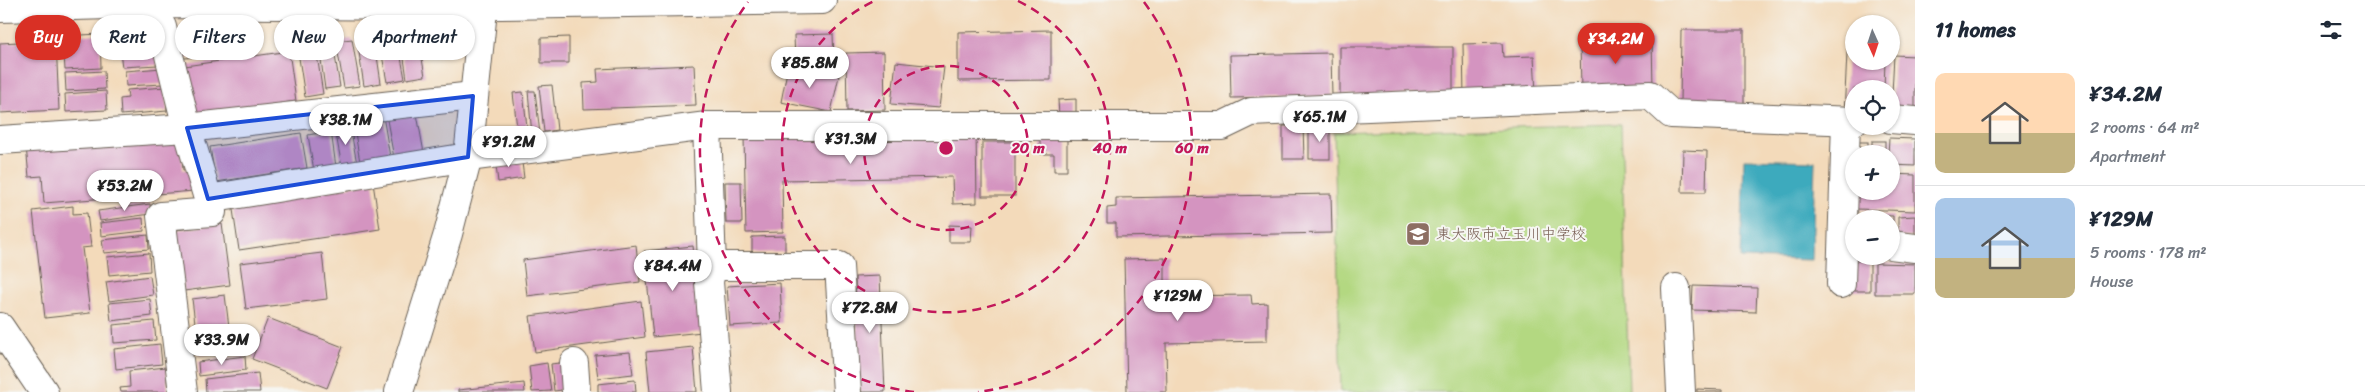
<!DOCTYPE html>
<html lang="en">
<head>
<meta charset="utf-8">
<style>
	body { margin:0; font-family:Sriracha,"Klee One",sans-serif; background:#f6f6f7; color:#1f2937; height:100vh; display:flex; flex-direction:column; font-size:19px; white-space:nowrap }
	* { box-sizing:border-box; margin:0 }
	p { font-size:16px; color:#747a83 }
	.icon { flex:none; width:28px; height:28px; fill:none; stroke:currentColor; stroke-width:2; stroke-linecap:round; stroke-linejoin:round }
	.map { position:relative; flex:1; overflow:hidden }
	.panel { display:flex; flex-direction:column; background:#fff; width:450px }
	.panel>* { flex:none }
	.guide { position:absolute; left:15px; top:15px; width:475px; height:45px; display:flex; gap:10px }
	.needle { width:32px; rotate:177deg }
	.fabs { position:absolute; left:1845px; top:15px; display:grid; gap:10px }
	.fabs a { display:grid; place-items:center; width:55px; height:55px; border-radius:50%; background:#fff; box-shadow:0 1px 4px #0004; font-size:25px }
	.price { position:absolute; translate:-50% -42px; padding:0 11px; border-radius:18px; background:#fff; color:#222; font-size:16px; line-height:32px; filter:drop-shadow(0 1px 2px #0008) }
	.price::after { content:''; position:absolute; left:50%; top:30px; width:15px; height:11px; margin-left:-8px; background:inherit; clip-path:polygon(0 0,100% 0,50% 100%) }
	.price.current { background:#d93025; color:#fff }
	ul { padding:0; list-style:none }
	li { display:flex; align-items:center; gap:15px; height:125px; padding:0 20px }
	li+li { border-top:1px solid #e0e1e3 }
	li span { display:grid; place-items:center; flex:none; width:140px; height:100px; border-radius:10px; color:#555 }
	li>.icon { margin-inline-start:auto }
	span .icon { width:60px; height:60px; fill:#fffc; stroke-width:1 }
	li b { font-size:21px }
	h2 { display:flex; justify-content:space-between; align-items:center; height:60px; padding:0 20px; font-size:21px }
	.pill { padding:0 18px; border-radius:22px; background:#fff; box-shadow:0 1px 4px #0004; font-size:18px; line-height:45px }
	.pill.current { background:#d93025; color:#fff }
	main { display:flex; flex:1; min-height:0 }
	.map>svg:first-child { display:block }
	.green { fill:#b3d881; stroke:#687a4e }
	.water { fill:#3eaabd; stroke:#2d636c }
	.building { fill:#d494c0 }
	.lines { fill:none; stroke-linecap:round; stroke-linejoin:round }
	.minor-casing { stroke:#675e53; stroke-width:30 }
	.tertiary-casing { stroke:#675e53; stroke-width:30 }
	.minor { stroke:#fff; stroke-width:28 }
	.tertiary { stroke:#fff; stroke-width:28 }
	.marked { fill:#1d4ed8; fill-opacity:0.2; stroke:#1d4ed8; stroke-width:4; stroke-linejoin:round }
	.ring { fill:none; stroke:#c2185b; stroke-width:2.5; stroke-dasharray:9 6 }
	.labels { text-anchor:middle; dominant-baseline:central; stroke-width:4; stroke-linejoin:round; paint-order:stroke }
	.education-label { font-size:15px; fill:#785e54; stroke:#f6f6f2; text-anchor:start }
	.centre { fill:#c2185b; stroke:#f6f6f2; stroke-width:2.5 }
	.ring-label { font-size:15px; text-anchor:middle; font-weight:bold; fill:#c2185b; stroke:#f6f6f2; stroke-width:4; stroke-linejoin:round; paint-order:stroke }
</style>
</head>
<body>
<main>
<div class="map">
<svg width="1915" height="392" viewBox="0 0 1915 392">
	<rect width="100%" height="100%" fill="#f6f6f2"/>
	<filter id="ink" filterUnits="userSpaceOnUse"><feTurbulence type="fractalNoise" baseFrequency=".02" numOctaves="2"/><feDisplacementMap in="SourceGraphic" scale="10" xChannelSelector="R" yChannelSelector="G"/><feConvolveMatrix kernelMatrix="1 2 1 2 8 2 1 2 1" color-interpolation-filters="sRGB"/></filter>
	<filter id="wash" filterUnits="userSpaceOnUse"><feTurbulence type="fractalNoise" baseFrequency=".0096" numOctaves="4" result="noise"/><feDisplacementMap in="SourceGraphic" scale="20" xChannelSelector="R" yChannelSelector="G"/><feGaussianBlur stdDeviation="1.12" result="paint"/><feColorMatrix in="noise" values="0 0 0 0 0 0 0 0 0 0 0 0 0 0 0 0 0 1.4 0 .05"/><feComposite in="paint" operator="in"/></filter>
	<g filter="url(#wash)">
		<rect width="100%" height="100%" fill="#f3daba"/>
		<!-- green -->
		<polygon class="green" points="1621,124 1629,392 1341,392 1334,132"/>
		<!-- water -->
		<polygon class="water" points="1744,159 1815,161 1812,260 1741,258"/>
		<g id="blocks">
			<!-- building -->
			<g class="building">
				<polygon points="1051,30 1051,80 958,81 958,32"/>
				<polygon points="1681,30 1744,30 1744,103 1680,103"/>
				<polygon points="155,31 156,47 123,49 122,33"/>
				<polygon points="225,33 228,53 177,59 174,39"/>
				<polygon points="1848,33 1854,33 1854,61 1885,61 1884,89 1854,89 1854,115 1844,114"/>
				<polygon points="100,34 101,68 65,70 63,36"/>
				<polygon points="833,34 834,62 795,63 794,35"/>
				<polygon points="374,36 381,83 364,86 357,39"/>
				<polygon points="397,36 405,79 387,82 379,39"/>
				<polygon points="418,36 425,76 407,79 401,38"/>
				<polygon points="569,37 569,63 541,63 541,38"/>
				<polygon points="352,39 360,86 344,88 336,41"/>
				<polygon points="1652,39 1653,88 1581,90 1580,41"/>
				<polygon points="56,40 59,110 0,113 0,43"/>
				<polygon points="315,42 323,94 305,97 297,45"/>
				<polygon points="333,43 340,87 325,89 319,45"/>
				<polygon points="1502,43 1503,57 1534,56 1536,94 1464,97 1463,44"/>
				<polygon points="1340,47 1453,47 1453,94 1340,95"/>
				<polygon points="157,50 158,65 122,67 120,52"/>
				<polygon points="289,51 296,101 192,116 185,66"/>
				<polygon points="884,52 885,110 847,111 846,53"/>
				<polygon points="1331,53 1332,96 1231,98 1230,55"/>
				<polygon points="1894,55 1915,56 1915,114 1891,113"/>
				<polygon points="896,62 944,67 939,108 891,104"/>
				<polygon points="694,65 696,105 584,109 583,83 598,82 597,69"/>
				<polygon points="788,66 839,76 831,112 781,102"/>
				<polygon points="162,68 163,84 126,86 125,71"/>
				<polygon points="104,71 105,89 66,91 65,73"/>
				<polygon points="552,85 557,130 544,132 539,86"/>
				<polygon points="165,87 167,111 121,115 120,99 128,98 127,90"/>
				<polygon points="106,91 107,110 66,112 65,94"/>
				<polygon points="528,91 535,91 540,134 532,135"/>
				<polygon points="523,92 528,136 518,137 513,93"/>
				<polygon points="1076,99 1076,115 1059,116 1058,100"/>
				<polygon points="417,114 424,153 394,158 387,120"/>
				<polygon points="383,116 390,157 360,162 353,121"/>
				<polygon points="1303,125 1304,159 1283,159 1283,126"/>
				<polygon points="350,126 357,164 342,167 335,129"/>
				<rect x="1309" y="127" width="21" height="32"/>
				<polygon points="331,131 336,167 314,171 308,135"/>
				<polygon points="976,132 977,203 953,204 952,177 782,180 783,232 746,233 744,136"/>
				<polygon points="301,133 307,168 216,182 210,147"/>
				<polygon points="180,134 183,170 192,169 194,191 44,203 42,176 29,177 26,146"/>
				<polygon points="1040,138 1067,138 1067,171 1054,171 1054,154 1040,154"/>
				<polygon points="1889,138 1915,139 1915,166 1891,165 1891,154 1888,154"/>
				<rect x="1872" y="141" width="13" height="13"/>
				<rect x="982" y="142" width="33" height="54"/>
				<rect x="1855" y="142" width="13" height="12"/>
				<polygon points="1683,150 1707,151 1706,192 1682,192"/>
				<polygon points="521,155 524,178 498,182 495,158"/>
				<polygon points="1891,174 1915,175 1915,211 1856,209 1857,191 1891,191"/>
				<polygon points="725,182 741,182 742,223 726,223"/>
				<polygon points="373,183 380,229 239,250 232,203"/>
				<polygon points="1331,194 1332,233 1116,237 1116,223 1107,223 1107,208 1116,207 1116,198"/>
				<polygon points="150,204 151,214 100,221 98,211"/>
				<polygon points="73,206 73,214 87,213 91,247 82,248 90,313 45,318 33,211"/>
				<polygon points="1859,215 1893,216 1893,228 1891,219 1858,219"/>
				<polygon points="1915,216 1915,237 1898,237 1898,217"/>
				<polygon points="143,218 144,231 101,236 100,223"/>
				<polygon points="222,224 230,285 184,291 176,230"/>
				<polygon points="949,225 972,226 971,242 949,242"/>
				<polygon points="148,235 149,249 104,253 102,240"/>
				<polygon points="785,236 785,252 752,253 752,237"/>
				<polygon points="636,245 640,282 527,296 523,260"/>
				<polygon points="693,246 702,332 653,337 644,251"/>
				<polygon points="149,253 150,271 109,275 107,257"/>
				<polygon points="322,253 327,299 246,309 240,263"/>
				<polygon points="1165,258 1165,296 1251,295 1252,304 1267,303 1267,341 1166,343 1167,392 1127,392 1124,259"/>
				<rect x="1850" y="261" width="20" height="30"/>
				<polygon points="1875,263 1915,264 1915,294 1875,294"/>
				<polygon points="150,276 153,295 109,301 106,282"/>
				<polygon points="880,276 885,392 860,392 855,277"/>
				<polygon points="780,283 782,323 730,326 727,286"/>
				<polygon points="1693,286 1757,288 1756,312 1692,310"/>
				<polygon points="225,295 232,351 199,355 192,299"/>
				<polygon points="150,299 152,316 111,321 109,303"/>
				<polygon points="641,301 645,337 535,352 530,316"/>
				<polygon points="268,318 343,347 327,388 252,359"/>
				<polygon points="154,321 156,340 114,343 113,325"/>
				<polygon points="160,344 162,364 116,369 114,349"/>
				<polygon points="693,347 697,392 650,392 646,352"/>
				<polygon points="630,352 633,374 598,378 595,355"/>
				<polygon points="245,356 246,370 199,376 198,362"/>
				<polygon points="567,362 570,389 554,391 551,364"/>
				<polygon points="547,363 551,391 532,392 529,366"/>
				<polygon points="166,367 168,392 121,392 120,388 130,387 129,371"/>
				<polygon points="258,373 260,392 206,392 205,379"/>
				<polygon points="635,380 636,392 598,392 598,384"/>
				<polygon points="524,383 525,392 458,392 458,390"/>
				<polygon points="1697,389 1722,390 1722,392 1697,392"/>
			</g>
		</g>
	</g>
	<g filter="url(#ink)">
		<use href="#blocks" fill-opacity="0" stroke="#675e53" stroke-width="1"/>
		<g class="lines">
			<defs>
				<g id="minor">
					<polyline points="147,4 162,27 187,128 212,212 161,216 183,392"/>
					<polyline points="1891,119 1915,121"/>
					<polyline points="707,126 712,266 709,282 718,392"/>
					<polyline points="0,140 187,128 473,96"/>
					<polyline points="208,199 468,157 707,126 1222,126 1251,112 1650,95 1671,114 1854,121"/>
					<polyline points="1891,245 1915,248"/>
					<polyline points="712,266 839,266 847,392"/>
					<polyline points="1841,284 1846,121"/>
					<polyline points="1676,288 1681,392"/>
					<polyline points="0,327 44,392"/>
					<polyline points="574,363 576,392"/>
				</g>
				<g id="tertiary">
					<polyline points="0,8 147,4 439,6 822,0"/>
					<polyline points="399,392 448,234 468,157 484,0"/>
				</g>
			</defs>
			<!-- minor casing -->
			<use href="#minor" class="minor-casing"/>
			<!-- tertiary casing -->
			<use href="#tertiary" class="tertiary-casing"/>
			<!-- minor -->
			<use href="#minor" class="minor"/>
			<!-- tertiary -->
			<use href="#tertiary" class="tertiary"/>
		</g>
	</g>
	<!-- marked area -->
	<path class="marked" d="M473,96l-5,61 -260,42 -21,-71z"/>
	<!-- distance rings -->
	<g class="ring">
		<circle cx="946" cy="148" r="82"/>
		<path d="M1018 1A164 164 0 1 1 874 1"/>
		<path d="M914 392A246 246 0 0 1 748 2M1144 2A246 246 0 0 1 978 392"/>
	</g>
	<!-- icons -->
	<defs>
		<symbol id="school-square" viewBox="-11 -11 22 22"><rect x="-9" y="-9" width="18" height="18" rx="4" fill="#8d6e63" stroke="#f6f6f2"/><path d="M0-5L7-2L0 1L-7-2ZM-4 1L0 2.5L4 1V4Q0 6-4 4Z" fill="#fff"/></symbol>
	</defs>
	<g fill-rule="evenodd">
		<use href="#school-square" x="1404" y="220" width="28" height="28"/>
	</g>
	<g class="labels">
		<!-- education labels -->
		<g class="education-label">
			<text x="1436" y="234">東大阪市立玉川中学校</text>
		</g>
	</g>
	<circle cx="946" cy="148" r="8" class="centre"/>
	<g class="ring-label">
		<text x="1028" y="153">20 m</text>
		<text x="1110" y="153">40 m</text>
		<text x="1192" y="153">60 m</text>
	</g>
</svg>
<div class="fabs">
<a><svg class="needle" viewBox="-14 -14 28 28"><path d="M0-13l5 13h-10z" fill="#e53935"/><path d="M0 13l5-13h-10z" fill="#747a83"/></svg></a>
<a><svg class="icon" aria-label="locate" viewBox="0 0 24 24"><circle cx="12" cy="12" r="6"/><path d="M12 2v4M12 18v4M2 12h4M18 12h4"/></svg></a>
<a>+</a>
<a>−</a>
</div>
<b class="price current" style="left:1616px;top:65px">¥34.2M</b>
<b class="price" style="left:810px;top:89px">¥85.8M</b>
<b class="price" style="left:1320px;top:143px">¥65.1M</b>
<b class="price" style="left:346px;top:146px">¥38.1M</b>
<b class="price" style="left:851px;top:165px">¥31.3M</b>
<b class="price" style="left:509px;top:168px">¥91.2M</b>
<b class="price" style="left:125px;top:212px">¥53.2M</b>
<b class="price" style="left:673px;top:292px">¥84.4M</b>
<b class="price" style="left:1178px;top:322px">¥129M</b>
<b class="price" style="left:870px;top:334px">¥72.8M</b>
<b class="price" style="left:222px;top:366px">¥33.9M</b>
<div class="guide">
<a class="pill current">Buy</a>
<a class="pill">Rent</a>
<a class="pill">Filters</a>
<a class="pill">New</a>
<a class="pill">Apartment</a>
</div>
</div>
<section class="panel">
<h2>11 homes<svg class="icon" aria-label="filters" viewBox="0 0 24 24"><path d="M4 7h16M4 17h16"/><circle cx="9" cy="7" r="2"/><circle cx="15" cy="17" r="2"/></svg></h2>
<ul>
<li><span style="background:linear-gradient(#ffd9b3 60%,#c2b280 0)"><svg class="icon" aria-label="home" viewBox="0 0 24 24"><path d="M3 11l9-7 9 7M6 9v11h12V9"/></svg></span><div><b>¥34.2M</b><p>2 rooms · 64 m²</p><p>Apartment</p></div></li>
<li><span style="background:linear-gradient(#a9c7e8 60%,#c2b280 0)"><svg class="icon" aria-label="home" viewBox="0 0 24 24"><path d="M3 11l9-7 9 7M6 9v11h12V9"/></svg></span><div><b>¥129M</b><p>5 rooms · 178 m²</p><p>House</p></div></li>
</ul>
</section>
</main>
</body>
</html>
